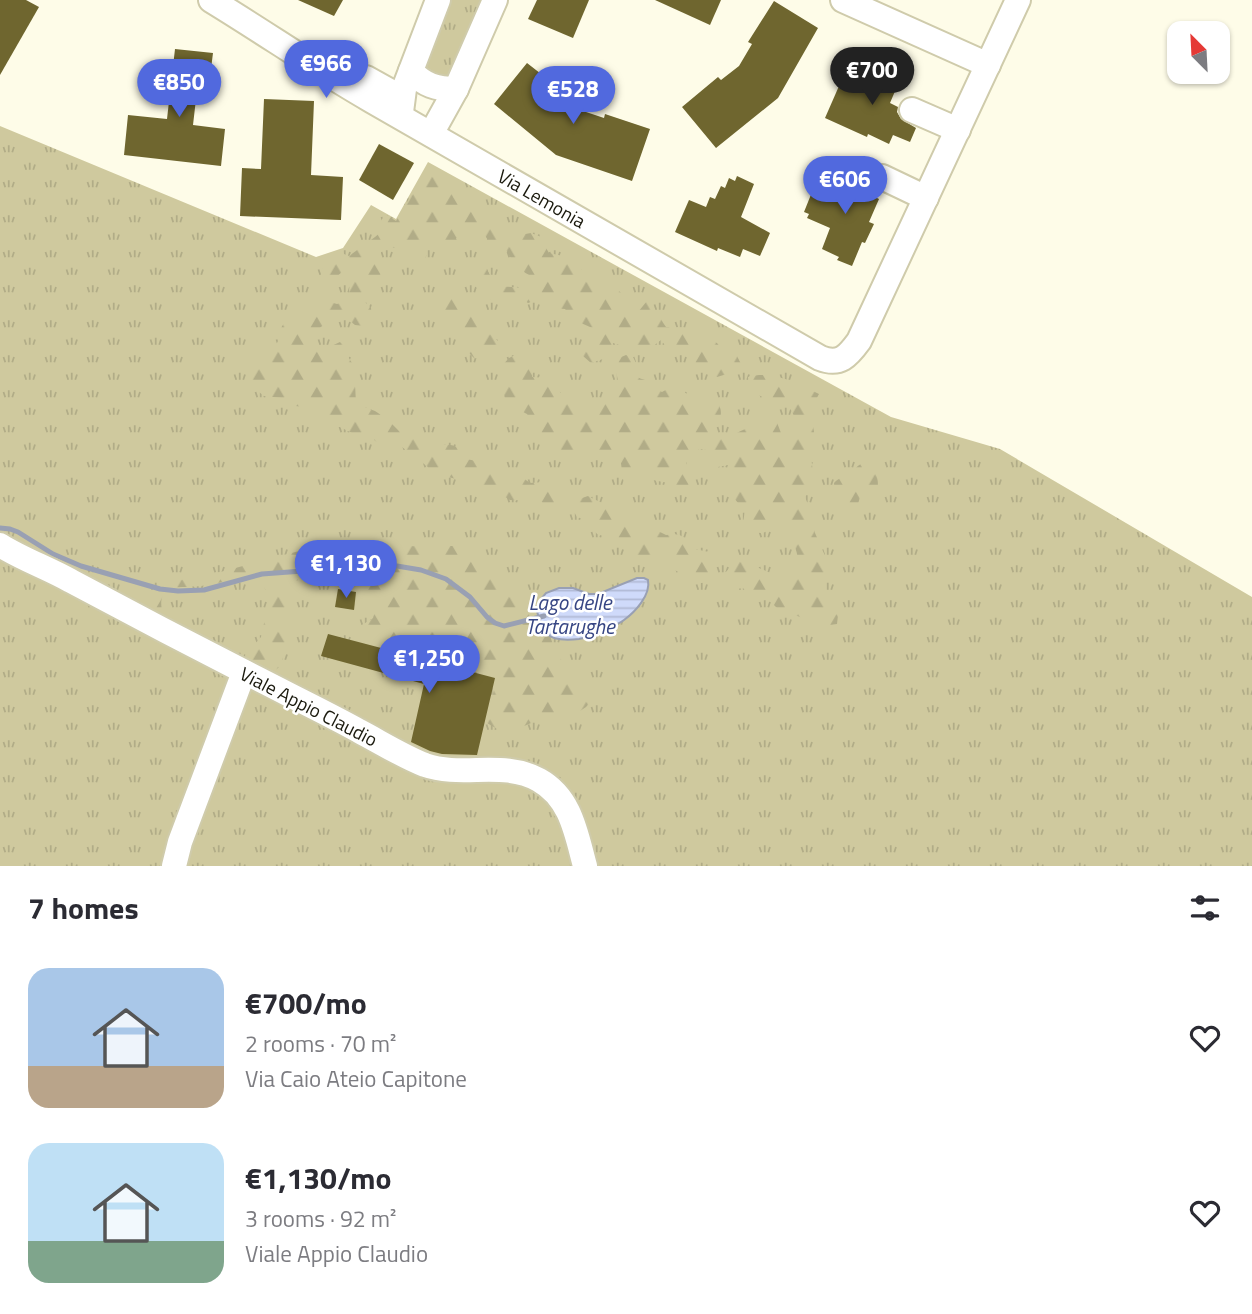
<!DOCTYPE html>
<html lang="en">
<head>
<meta charset="utf-8">
<style>
	body { margin:0; font-family:"Titillium Web",sans-serif; background:#f7f7f7; color:#2b2b33; height:100vh; display:flex; flex-direction:column; font-size:26px; white-space:nowrap }
	* { box-sizing:border-box; margin:0 }
	p { font-size:23px; color:#7c7c81 }
	.icon { flex:none; width:38px; height:38px; fill:none; stroke:currentColor; stroke-width:2; stroke-linecap:round; stroke-linejoin:round }
	.map { position:relative; height:866px; overflow:hidden }
	.details { display:flex; flex-direction:column; background:#fff; flex:1 }
	.details>* { flex:none }
	.needle { width:46px; rotate:336deg }
	.buttons { position:absolute; left:1167px; top:21px; display:grid; gap:14px }
	.buttons a { display:grid; place-items:center; width:63px; height:63px; border-radius:14px; background:#fff; box-shadow:0 2px 5px #0004; font-size:35px }
	.price { position:absolute; translate:-50% -60px; padding:0 16px; border-radius:24px; background:#5169de; color:#fff; font-size:23px; line-height:46px; filter:drop-shadow(0 2px 4px #0008) }
	.price::after { content:''; position:absolute; left:50%; top:42px; width:21px; height:16px; margin-left:-10px; background:inherit; clip-path:polygon(0 0,100% 0,50% 100%) }
	.price.current { background:#222; color:#fff }
	ul { padding:0; list-style:none }
	li { display:flex; align-items:center; gap:21px; height:175px; padding:0 28px }
	li span { display:grid; place-items:center; flex:none; width:196px; height:140px; border-radius:21px; color:#555 }
	li>.icon { margin-inline-start:auto }
	span .icon { width:84px; height:84px; fill:#fffc; stroke-width:1 }
	li b { font-size:30px }
	h2 { display:flex; justify-content:space-between; align-items:center; height:84px; padding:0 28px; font-size:30px }
	.map>svg:first-child { display:block }
	.grass { fill:url(#grass-tufts) }
	.forest { fill:url(#forest-firs) }
	.water { fill:url(#water-rules); stroke:#99a0b3; stroke-width:2 }
	.lines { fill:none; stroke-linecap:round; stroke-linejoin:round }
	.stream { stroke:#99a0b3; stroke-width:5 }
	.building { fill:#6f662f }
	.minor-casing { stroke:#cfcbab; stroke-width:28 }
	.minor { stroke:#fff; stroke-width:24 }
	.labels { text-anchor:middle; dominant-baseline:central; stroke-width:5; stroke-linejoin:round; paint-order:stroke }
	.street-label { font-size:19px; fill:#1a190d; stroke:#fff }
	.water-label { font-size:21px; font-style:italic; fill:#364583; stroke:#fff }
</style>
</head>
<body>
<div class="map">
<svg width="1252" height="866" viewBox="0 0 1252 866">
	<defs>
		<pattern id="grass-tufts" width="24" height="20" patternUnits="userSpaceOnUse" patternTransform="scale(1.75)"><rect width="24" height="20" fill="#cfc99e"/><path d="M3 7l-1-3M5 7V3M7 7l1-3M15 17l-1-3M17 17v-4M19 17l1-3" fill="none" stroke="#b1ac87"/></pattern>
		<pattern id="forest-firs" width="22" height="20" patternUnits="userSpaceOnUse" patternTransform="scale(1.75)"><rect width="22" height="20" fill="#cfc99e"/><path d="M5 1l3.5 6h-7zM16 11l3.5 6h-7z" fill="#b1ac87"/></pattern>
		<pattern id="water-rules" width="6" height="5" patternUnits="userSpaceOnUse" patternTransform="scale(1.75)"><rect width="6" height="5" fill="#cfdafa"/><path d="M0 2.5h6" fill="none" stroke="#b1bad5"/></pattern>
	</defs>
	<rect width="100%" height="100%" fill="#fefce8"/>
	<!-- grass -->
	<g class="grass">
		<polygon points="450,0 484,0 448,81 421,68"/>
		<polygon points="0,126 316,257 343,248 371,205 396,219 428,162 891,417 1000,449 1252,597 1252,866 0,866"/>
	</g>
	<!-- forest -->
	<g class="forest">
		<path d="M427,168c17,6 21,12 27,30l46,24 2,10 12,4 17,-3 8,3 10,17 14,3 18,13 26,13 17,13 6,22 8,-5 9,-11c8,5 13,18 19,26l23,1 28,15 6,8 8,-2 6,7 5,10 -12,7 -13,4 -6,-5 -15,-5 -10,-13 -15,-1 -10,-13 -9,7 -21,-2 -5,2 -13,-4 -10,16 -12,4 -8,-7 -2,-12 7,-5 11,-1v-7l-27,-12 -7,-10 -11,-1 -12,-10 -14,5 -7,-5c-4,2 -8,4 -12,5 -14,3 -29,-10 -36,-20l5,-13 7,-4 11,20 28,2 11,-6 -1,-5c-17,-6 -24,-19 -32,-35l-11,2 -7,-10 -16,5 -12,-1 4,13 -1,8 -11,4c-10,-5 -11,-13 -12,-23l-9,-2 -3,8 3,9 -4,6c-20,-6 -17,-18 -42,-11v14l2,8 -5,5h-8l-7,20 2,5 6,6 1,11 -7,7 -10,-1 -10,-8c-15,6 -28,6 -32,24l5,6 7,2 15,-7 7,6v7l5,8 -1,12 4,8 1,21 19,7 12,8 15,15c19,-1 25,-4 39,10 15,1 18,2 25,15l21,4 5,9c13,-2 27,2 38,11l13,-1 17,7 2,11 -2,9 -5,2 -15,-10 -30,-1 -16,-10 -15,-2 -23,-9 -19,-5 -35,-27h-19l-10,-8 -15,-3 -20,-10 -6,-11 -20,1 -8,-9 -17,-2 -5,-7 -18,-2 -5,-4 -7,-13 -3,-12 3,-15c6,-2 18,-4 22,-6 6,-4 4,-9 6,-15 4,-13 18,-20 30,-22l4,-11 23,6 11,-3 3,-30h-8l-10,9 -7,1 -5,-5 3,-20 18,-6 2,4 5,2 26,-19 7,-6 -1,-10 4,-7 11,7z"/>
		<path d="M445,295h10c7,12 16,22 26,31 8,9 14,9 20,20l-6,10 -8,4 -13,-2 -5,-5 -2,-8 -7,-3 -18,-32 -3,-9z"/>
		<path d="M519,353l8,2 7,11 -2,11c26,1 20,6 35,24l16,3 9,12 6,-1 6,-15 9,-8 5,-11 -3,-15 4,-8 7,-3 7,2 3,6 -5,10c5,4 8,5 14,7 6,3 10,9 17,12l11,-6h5l12,11 12,5 14,-2c9,12 4,20 -2,32l2,4c14,4 22,-5 34,-9 9,-3 15,-2 23,-8l3,1 5,13 4,1 12,-12 -8,-16c-17,-6 -40,-8 -41,-29 25,-7 49,6 71,17l-8,15 3,23 -3,23 3,28 -9,14 6,15 4,21 11,25v38l12,19 -1,9 -12,2 -47,-17 -11,-11h-16l-8,-10 -12,2 -5,-8 -1,-9 8,-9 8,-3 23,9 22,11h3c3,-5 7,-10 9,-16 2,-11 -9,-33 -13,-44h-7c-12,16 -22,15 -35,2l2,-13c-16,-14 -16,-22 -13,-42l-4,-3 -10,2 -9,-5 -3,-12 -6,-1 -10,5 -4,10 4,15 -2,9 -6,1 -9,-5 -20,-4 -10,-9 -5,3 -3,12 -6,1 -5,-3 -4,-27 -54,-4 -27,-17 -12,-22 -20,-10c-5,-12 -4,-23 -7,-36l9,-10z"/>
		<path d="M863,463l9,3c6,10 7,16 5,27l-4,2 -6,-7 -5,2 -4,14h-6l-7,6c-7,-5 -11,-18 -11,-27 5,-6 12,-6 17,-11 5,-4 6,-6 12,-9z"/>
		<path d="M588,496l78,39c16,-2 16,0 24,13l19,4 7,4c2,14 -3,23 -17,28l-26,-15 -3,-5 -22,-8 -13,-1 -15,-13 -23,-8 -11,-14 -9,-3 -4,-7 1,-6 5,-5z"/>
		<path d="M429,546h43c27,23 52,43 64,75h4l24,44 24,24 5,10 -7,8 -12,8h-25l-36,16 -16,-2 -10,-6 10,-48 -134,-36 -2,-6 1,-8 11,-7 2,-11 -13,-15 -13,-4 -19,-15 -40,9 -2,5 6,23 -4,17 -9,39 -13,9 -19,-8 -4,-12 16,-18 7,-32 -5,-26 -9,-6c-32,10 -50,15 -85,14 -9,10 -9,15 -6,28l-2,4 -11,-7 -2,-12 12,-19 34,-2 105,-28 50,-4z"/>
	</g>
	<!-- water -->
	<path class="water" d="M637,578h7l4,2c3,15 -13,32 -24,40 -6,5 -38,18 -45,19 -9,1 -25,2 -32,-5 -5,-6 -8,-17 -11,-25l5,-10 5,-6 13,-5h14l16,6h9z"/>
	<g class="lines">
		<!-- stream -->
		<polyline class="stream" points="0,528 10,529 18,532 53,554 81,566 160,589 178,591 204,590 262,574 371,566 397,566 421,570 446,579 470,597 487,617 495,623 504,626 544,616"/>
	</g>
	<!-- building -->
	<g class="building">
		<polygon points="0,0 26,0 39,7 0,75"/>
		<polygon points="298,0 343,0 334,16"/>
		<polygon points="537,0 589,0 573,38 528,19"/>
		<polygon points="655,0 721,0 710,25"/>
		<polygon points="774,1 818,28 778,98 716,148 682,107 718,77 721,80 739,66 752,44 748,42"/>
		<polygon points="175,49 213,53 207,100 196,99 193,125 225,129 221,166 124,155 128,115 167,119"/>
		<polygon points="527,63 563,91 561,94 580,110 604,118 605,114 650,129 632,181 556,155 494,104"/>
		<polygon points="886,63 904,70 890,103 898,107 897,112 901,119 916,128 910,142 893,135 889,144 868,134 867,137 825,118 839,86 855,93 860,83 865,85 871,72 875,74 879,64 884,67"/>
		<polygon points="264,99 314,101 311,175 343,177 341,220 240,216 242,168 261,169"/>
		<polygon points="379,144 414,163 393,200 359,180"/>
		<polygon points="854,168 868,174 869,185 874,189 871,195 879,199 869,222 874,224 865,243 862,242 852,266 837,260 839,257 822,249 830,228 807,218 809,214 804,212 814,187 839,198"/>
		<polygon points="737,176 754,184 741,217 770,233 760,256 743,249 740,257 718,248 717,251 675,232 689,200 706,207 710,197 715,199 721,186 725,188 729,178 735,181"/>
		<polygon points="338,589 356,592 354,610 335,607"/>
		<polygon points="328,634 495,678 477,755 442,754 430,751 411,742 424,684 321,656"/>
	</g>
	<g class="lines">
		<defs>
			<g id="minor">
				<path d="M211,0c54,33 106,69 160,100l449,258c20,8 28,-2 39,-17l159,-341"/>
				<polyline points="843,0 988,65"/>
				<path d="M411,71c13,14 25,18 45,18"/>
				<polyline points="366,78 402,98"/>
				<polyline points="912,110 958,130"/>
				<polyline points="401,112 404,89 438,0"/>
				<polyline points="431,134 456,89 495,0"/>
				<polyline points="882,177 926,198"/>
				<path d="M0,545c22,14 48,23 71,36 69,37 138,73 207,108 27,14 54,27 81,42 21,11 43,25 66,34 37,13 79,-5 114,15 32,18 37,53 46,86"/>
				<polyline points="174,866 180,842 244,672"/>
			</g>
		</defs>
		<!-- minor casing -->
		<use href="#minor" class="minor-casing"/>
		<!-- minor -->
		<use href="#minor" class="minor"/>
	</g>
	<g class="labels">
		<!-- street labels -->
		<g class="street-label">
			<text transform="translate(542 198) rotate(30)">Via Lemonia</text>
			<text transform="translate(309 706) rotate(27)">Viale Appio Claudio</text>
		</g>
		<!-- water labels -->
		<g class="water-label">
			<text x="570" y="602">Lago delle<tspan x="570" dy="24">Tartarughe</tspan></text>
		</g>
	</g>
</svg>
<div class="buttons">
<a><svg class="needle" viewBox="-14 -14 28 28"><path d="M0-13l5 13h-10z" fill="#e53935"/><path d="M0 13l5-13h-10z" fill="#7c7c81"/></svg></a>
</div>
<b class="price" style="left:326px;top:100px">€966</b>
<b class="price current" style="left:872px;top:107px">€700</b>
<b class="price" style="left:179px;top:119px">€850</b>
<b class="price" style="left:573px;top:126px">€528</b>
<b class="price" style="left:845px;top:216px">€606</b>
<b class="price" style="left:346px;top:600px">€1,130</b>
<b class="price" style="left:429px;top:695px">€1,250</b>
</div>
<section class="details">
<h2>7 homes<svg class="icon" aria-label="filters" viewBox="0 0 24 24"><path d="M4 7h16M4 17h16"/><circle cx="9" cy="7" r="2"/><circle cx="15" cy="17" r="2"/></svg></h2>
<ul>
<li><span style="background:linear-gradient(#a9c7e8 70%,#b9a48a 0)"><svg class="icon" aria-label="home" viewBox="0 0 24 24"><path d="M3 11l9-7 9 7M6 9v11h12V9"/></svg></span><div><b>€700/mo</b><p>2 rooms · 70 m²</p><p>Via Caio Ateio Capitone</p></div><svg class="icon" aria-label="heart" viewBox="0 0 24 24"><path d="M12 20l-8-8c-3-5 5-10 8-4 3-6 11-1 8 4z"/></svg></li>
<li><span style="background:linear-gradient(#bfe0f5 70%,#7fa58c 0)"><svg class="icon" aria-label="home" viewBox="0 0 24 24"><path d="M3 11l9-7 9 7M6 9v11h12V9"/></svg></span><div><b>€1,130/mo</b><p>3 rooms · 92 m²</p><p>Viale Appio Claudio</p></div><svg class="icon" aria-label="heart" viewBox="0 0 24 24"><path d="M12 20l-8-8c-3-5 5-10 8-4 3-6 11-1 8 4z"/></svg></li>
</ul>
</section>
</body>
</html>
